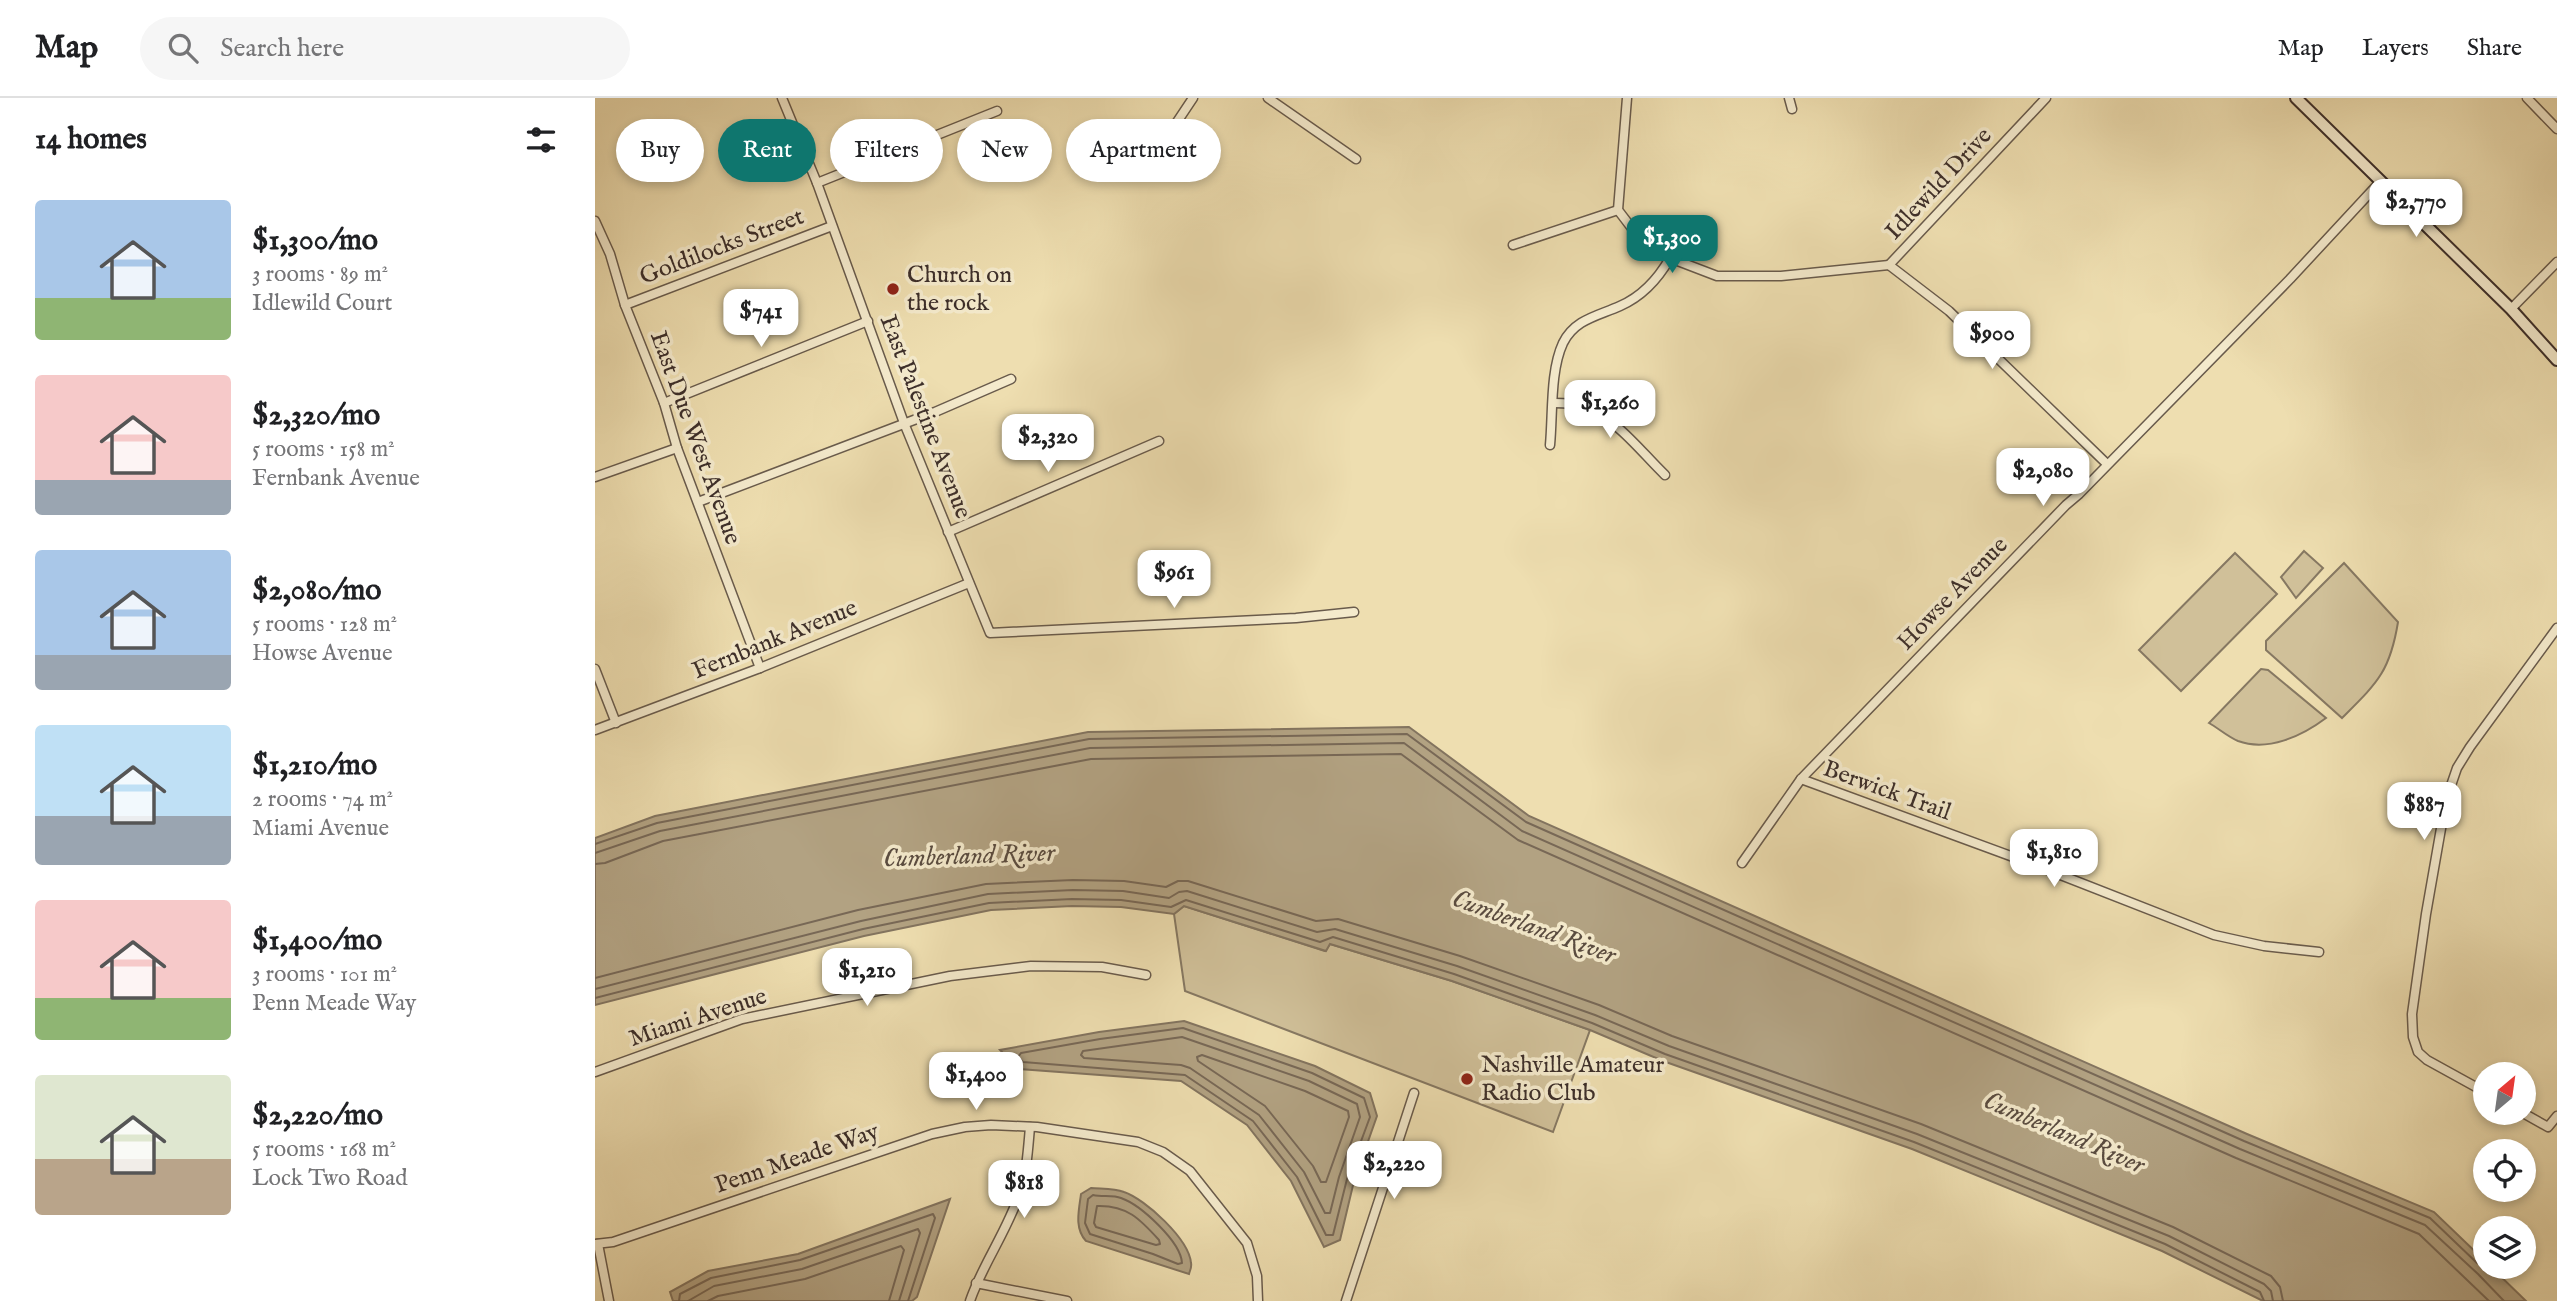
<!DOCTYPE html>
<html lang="en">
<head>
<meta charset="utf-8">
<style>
	body { margin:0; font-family:"IM FELL English",serif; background:#f6f6f6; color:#202124; height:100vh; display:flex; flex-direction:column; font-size:26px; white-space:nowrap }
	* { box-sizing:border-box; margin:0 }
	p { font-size:23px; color:#757577 }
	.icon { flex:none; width:38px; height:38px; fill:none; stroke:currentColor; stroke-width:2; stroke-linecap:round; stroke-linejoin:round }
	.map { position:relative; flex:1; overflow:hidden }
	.drawer { display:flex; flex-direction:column; background:#fff; width:595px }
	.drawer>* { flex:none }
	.hud { position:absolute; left:21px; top:21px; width:665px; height:63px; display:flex; gap:14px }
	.needle { width:46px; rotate:29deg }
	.tools { position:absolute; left:1878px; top:964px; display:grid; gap:14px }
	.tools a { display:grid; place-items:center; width:63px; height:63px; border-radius:50%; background:#fff; box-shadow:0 4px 10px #0003; font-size:35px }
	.price { position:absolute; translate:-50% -60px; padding:0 16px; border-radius:14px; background:#fff; color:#222; font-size:23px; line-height:46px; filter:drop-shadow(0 2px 4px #0008) }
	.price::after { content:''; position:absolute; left:50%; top:42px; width:21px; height:16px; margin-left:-10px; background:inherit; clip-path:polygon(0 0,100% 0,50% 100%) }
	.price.on { background:#0f766e; color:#fff }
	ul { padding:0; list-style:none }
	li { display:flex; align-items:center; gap:21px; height:175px; padding:0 35px }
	li span { display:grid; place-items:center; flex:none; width:196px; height:140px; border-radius:7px; color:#555 }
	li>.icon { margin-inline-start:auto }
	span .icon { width:84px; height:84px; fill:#fffc; stroke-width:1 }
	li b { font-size:30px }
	h2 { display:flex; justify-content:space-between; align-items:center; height:84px; padding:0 35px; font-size:30px }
	.pill { padding:0 24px; border-radius:32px; background:#fff; box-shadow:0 4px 10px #0003; font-size:24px; line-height:63px }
	.pill.on { background:#0f766e; color:#fff }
	header { display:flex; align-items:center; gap:42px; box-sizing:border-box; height:98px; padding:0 35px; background:#fff; border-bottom:2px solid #e0e0e0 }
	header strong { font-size:33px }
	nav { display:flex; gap:38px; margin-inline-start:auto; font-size:24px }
	.search { width:490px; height:63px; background:#f6f6f6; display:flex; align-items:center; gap:18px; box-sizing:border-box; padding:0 24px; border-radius:38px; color:#757577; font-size:26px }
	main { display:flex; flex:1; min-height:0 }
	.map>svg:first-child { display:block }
	.green { fill:#d0c099; stroke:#867862; stroke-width:2 }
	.water { fill:#b2a282; stroke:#83745f; stroke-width:2 }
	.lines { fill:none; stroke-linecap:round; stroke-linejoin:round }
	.shore { stroke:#786856; stroke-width:2 }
	.street-casing { stroke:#695b4c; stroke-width:11 }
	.secondary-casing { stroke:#3d2f2a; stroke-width:14 }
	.street { stroke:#f4eacc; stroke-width:8 }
	.secondary { stroke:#f4eacc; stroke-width:10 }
	.poi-dot { fill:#8f2418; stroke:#f4eacc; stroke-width:2.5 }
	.labels { text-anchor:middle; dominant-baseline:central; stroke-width:7; stroke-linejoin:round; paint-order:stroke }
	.street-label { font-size:24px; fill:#3d2f2a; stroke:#f4eacc }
	.poi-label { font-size:24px; fill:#3d2f2a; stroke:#f4eacc; text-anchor:start }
	.water-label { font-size:26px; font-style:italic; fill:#5a4c40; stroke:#f4eacc }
</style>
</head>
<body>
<header>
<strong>Map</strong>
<div class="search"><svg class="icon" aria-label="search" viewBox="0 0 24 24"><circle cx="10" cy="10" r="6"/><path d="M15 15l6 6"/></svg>Search here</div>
<nav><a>Map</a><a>Layers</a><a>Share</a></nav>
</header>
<main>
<section class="drawer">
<h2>14 homes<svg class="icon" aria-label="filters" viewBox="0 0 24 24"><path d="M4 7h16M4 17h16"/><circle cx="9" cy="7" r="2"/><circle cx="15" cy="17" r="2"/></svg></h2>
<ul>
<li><span style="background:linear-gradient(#a9c7e8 70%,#8fb573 0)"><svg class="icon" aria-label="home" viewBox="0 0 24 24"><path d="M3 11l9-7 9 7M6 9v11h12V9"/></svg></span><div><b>$1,300/mo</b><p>3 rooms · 89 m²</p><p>Idlewild Court</p></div></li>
<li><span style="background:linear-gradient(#f6c9c9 75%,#9aa5b1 0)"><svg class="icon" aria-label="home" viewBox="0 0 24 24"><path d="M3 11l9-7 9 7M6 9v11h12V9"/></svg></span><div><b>$2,320/mo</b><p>5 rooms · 158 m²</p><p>Fernbank Avenue</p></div></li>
<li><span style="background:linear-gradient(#a9c7e8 75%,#9aa5b1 0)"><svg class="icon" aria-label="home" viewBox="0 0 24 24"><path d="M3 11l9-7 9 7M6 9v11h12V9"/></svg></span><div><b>$2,080/mo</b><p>5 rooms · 128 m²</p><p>Howse Avenue</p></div></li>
<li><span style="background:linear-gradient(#bfe0f5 65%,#9aa5b1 0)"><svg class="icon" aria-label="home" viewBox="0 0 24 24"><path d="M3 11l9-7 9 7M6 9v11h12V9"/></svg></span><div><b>$1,210/mo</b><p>2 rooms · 74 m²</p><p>Miami Avenue</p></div></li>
<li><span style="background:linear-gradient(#f6c9c9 70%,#8fb573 0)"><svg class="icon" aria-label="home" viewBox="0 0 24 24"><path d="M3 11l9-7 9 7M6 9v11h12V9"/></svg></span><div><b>$1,400/mo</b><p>3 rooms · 101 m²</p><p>Penn Meade Way</p></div></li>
<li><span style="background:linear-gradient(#dfe7d0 60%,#b9a48a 0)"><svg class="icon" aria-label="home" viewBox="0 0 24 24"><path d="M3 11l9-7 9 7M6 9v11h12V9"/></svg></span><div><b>$2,220/mo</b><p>5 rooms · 168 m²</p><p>Lock Two Road</p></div></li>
</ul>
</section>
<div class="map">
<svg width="1962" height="1203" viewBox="0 0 1962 1203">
	<rect width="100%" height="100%" fill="#eedeb0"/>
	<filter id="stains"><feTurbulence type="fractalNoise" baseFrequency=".00286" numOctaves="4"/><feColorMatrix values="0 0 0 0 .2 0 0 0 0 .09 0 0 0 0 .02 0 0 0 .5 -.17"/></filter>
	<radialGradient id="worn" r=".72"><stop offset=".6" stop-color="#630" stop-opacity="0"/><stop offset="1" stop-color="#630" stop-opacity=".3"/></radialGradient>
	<!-- green -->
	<g class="green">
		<polygon points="1709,453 1728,470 1701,500 1686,479"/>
		<polygon points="1640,455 1682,496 1586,593 1544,552"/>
		<path d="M1749,465l54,59c-8,50 -21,61 -56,96l-76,-68v-9z"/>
		<path d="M1666,571l7,1 58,48c-24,18 -58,34 -88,23 -10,-4 -20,-13 -29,-18z"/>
		<polygon points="589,808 730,853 735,846 857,883 995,932 958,1034 590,893 579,816"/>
	</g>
	<!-- water -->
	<g class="water">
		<polygon points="814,629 934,718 1652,1036 1839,1114 1890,1163 1890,1169 1896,1169 1931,1203 1668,1203 1567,1153 1317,1051 1068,963 995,932 857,883 735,846 731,853 589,808 579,816 526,809 477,808 396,812 269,838 0,907 0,740 60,718 493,634"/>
		<polygon points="589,923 720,968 775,995 782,1018 759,1083 745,1142 729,1149 696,1083 652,1027 586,983 424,971 405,952 504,934"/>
		<path d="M496,1090c10,1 23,0 33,4 21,7 65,47 67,71 1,4 -1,7 -2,11l-103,-33c-12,-13 -7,-31 -5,-47z"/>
		<polygon points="355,1101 322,1199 317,1203 78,1203 75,1194 113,1173 203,1156"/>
	</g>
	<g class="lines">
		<!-- shore -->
		<g class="shore">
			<polyline points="0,746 62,725 494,641 812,636 931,724 1649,1043 1835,1120 1882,1165 1890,1168"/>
			<polyline points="0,755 65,733 495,650 809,645 927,733 1645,1051 1830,1127 1883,1176 1909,1203"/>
			<polyline points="0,766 10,765 68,743 496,661 806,656 923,742 1641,1060 1824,1136 1894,1203"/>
			<polyline points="0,880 263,812 391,786 478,782 529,783 571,789 583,783 593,783 721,823 743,821 865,858 1004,907 1077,938 1326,1026 1578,1129 1676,1178 1685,1189 1688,1203"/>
			<polyline points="0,891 266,823 393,796 478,792 528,793 574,800 584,794 592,793 722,834 740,831 862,868 1000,917 1074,948 1322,1036 1574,1138 1669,1186 1676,1193 1678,1203"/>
			<polyline points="0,900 268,831 394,805 477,801 526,802 576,809 591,802 725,844 738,839 859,876 997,925 1070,956 1319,1044 1570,1146 1665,1194 1669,1203"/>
			<polygon points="588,930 717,975 769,1000 775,1019 752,1081 738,1137 731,1137 702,1079 658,1023 590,977 428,964 423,959 426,955 505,941"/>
			<polygon points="587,939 714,983 762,1006 765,1019 744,1079 735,1115 730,1115 709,1074 664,1017 595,970 586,967 489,960 486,957 488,953"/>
			<polygon points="607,957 710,993 753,1013 754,1019 731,1084 726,1084 718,1068 670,1008 603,963 602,959"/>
			<path d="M498,1097c9,2 20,0 28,3 20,7 60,44 61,65l-4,1 -25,-10 -63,-20 -5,-11 3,-24z"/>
			<path d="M502,1108c30,-1 43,13 62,34l1,4 -4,1 -60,-18 -2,-4z"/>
			<polyline points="84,1203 85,1196 116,1180 205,1162 338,1116 340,1120 313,1203"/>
			<polyline points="93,1203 119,1188 207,1171 323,1131 325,1135 304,1203"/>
			<polyline points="113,1203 123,1198 210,1181 306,1148 309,1152 294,1203"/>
		</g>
		<defs>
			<g id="street">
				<polyline points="187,0 222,85 309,325 395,535 701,520 759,514"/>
				<polyline points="673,0 761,61"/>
				<polyline points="1032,0 1023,112 1039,133 1075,160 1122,178 1186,178 1294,167"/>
				<polyline points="1194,0 1197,11"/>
				<polyline points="1932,0 1962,31"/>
				<polyline points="570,42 598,0"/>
				<polyline points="222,85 402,13"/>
				<polyline points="0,123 15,156 30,207 69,305 82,350 165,570"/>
				<polyline points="918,147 1023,112"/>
				<polyline points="1294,167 1354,213 1512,366"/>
				<polyline points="1294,167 1451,0"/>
				<polyline points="30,207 237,128"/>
				<polyline points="1916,211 1962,164"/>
				<polyline points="69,305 273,223"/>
				<path d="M959,305c8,0 19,0 27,3 36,12 58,44 84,69"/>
				<path d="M955,347c3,-32 0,-74 13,-102 12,-24 35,-27 57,-37 23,-10 38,-27 50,-48"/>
				<polyline points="0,379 82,350"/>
				<polyline points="103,404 340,314 416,281"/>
				<polyline points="353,434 564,343"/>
				<polyline points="0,571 21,625"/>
				<polyline points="0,632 165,570 374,485"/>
				<polyline points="1206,681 1440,767 1619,837 1669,848 1724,854"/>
				<polyline points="1147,765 1206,681 1471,407 1484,396 1695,181 1785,84"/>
				<polyline points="0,974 147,921 355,878 436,868 507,869 551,877"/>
				<polyline points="1890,994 1832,962 1823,954 1818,939 1817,916 1831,816 1851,702 1862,670 1875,649 1962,530"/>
				<polyline points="1928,1015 1953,1029 1962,1018"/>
				<polyline points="0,1146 18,1144 337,1036 370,1029 396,1027 442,1029 543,1044 568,1054 595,1073 652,1145 662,1178 663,1203"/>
				<polyline points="3,1146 14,1203"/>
				<polyline points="381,1185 472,1203"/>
				<path d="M375,1203c13,-38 38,-71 50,-109 7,-21 8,-43 10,-65"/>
				<polyline points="751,1203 819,995"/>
			</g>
			<polyline id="secondary" points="1701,0 1916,211 1962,262"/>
		</defs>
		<!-- street casing -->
		<use href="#street" class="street-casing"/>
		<!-- secondary casing -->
		<use href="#secondary" class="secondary-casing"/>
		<!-- street -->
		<use href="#street" class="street"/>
		<!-- secondary -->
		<use href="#secondary" class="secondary"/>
	</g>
	<!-- markers -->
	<g class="poi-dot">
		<circle cx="298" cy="191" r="7"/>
		<circle cx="872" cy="981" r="7"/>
	</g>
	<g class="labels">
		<!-- street labels -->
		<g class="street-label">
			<text transform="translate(1344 86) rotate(-47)">Idlewild Drive</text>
			<text transform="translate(127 149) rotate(-21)">Goldilocks Street</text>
			<text transform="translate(330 319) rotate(69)">East Palestine Avenue</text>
			<text transform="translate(100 340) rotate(70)">East Due West Avenue</text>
			<text transform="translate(1358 496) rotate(-46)">Howse Avenue</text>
			<text transform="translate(180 542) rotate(-22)">Fernbank Avenue</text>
			<text transform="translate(1292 693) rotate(20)">Berwick Trail</text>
			<text transform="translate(103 920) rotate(-18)">Miami Avenue</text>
			<text transform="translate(202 1061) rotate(-19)">Penn Meade Way</text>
		</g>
		<!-- poi labels -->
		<g class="poi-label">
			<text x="312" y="177">Church on<tspan x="312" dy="28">the rock</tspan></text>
			<text x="886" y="967">Nashville Amateur<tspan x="886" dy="28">Radio Club</tspan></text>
		</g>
		<!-- water labels -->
		<g class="water-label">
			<text transform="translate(374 758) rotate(-2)">Cumberland River</text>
			<text transform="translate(939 829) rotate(20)">Cumberland River</text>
			<text transform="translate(1469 1035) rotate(23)">Cumberland River</text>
		</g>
	</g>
	<rect width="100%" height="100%" filter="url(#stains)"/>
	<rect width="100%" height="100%" fill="url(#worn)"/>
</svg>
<div class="tools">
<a><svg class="needle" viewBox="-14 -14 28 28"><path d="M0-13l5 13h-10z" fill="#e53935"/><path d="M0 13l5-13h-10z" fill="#757577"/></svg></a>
<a><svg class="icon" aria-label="locate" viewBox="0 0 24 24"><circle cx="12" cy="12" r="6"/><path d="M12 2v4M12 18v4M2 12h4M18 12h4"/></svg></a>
<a><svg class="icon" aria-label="layers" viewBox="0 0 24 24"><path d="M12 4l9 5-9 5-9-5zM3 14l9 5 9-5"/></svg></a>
</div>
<b class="price" style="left:1821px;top:141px">$2,770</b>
<b class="price on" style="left:1077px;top:177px">$1,300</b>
<b class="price" style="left:166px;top:251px">$741</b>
<b class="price" style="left:1397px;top:273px">$900</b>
<b class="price" style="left:1015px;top:342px">$1,260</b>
<b class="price" style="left:453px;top:376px">$2,320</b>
<b class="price" style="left:1448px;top:410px">$2,080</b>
<b class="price" style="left:579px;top:512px">$961</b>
<b class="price" style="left:1829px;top:744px">$887</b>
<b class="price" style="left:1459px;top:791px">$1,810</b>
<b class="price" style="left:272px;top:910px">$1,210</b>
<b class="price" style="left:381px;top:1014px">$1,400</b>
<b class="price" style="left:799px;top:1103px">$2,220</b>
<b class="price" style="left:429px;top:1122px">$818</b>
<div class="hud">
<a class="pill">Buy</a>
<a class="pill on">Rent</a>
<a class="pill">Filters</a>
<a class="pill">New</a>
<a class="pill">Apartment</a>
</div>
</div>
</main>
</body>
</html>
